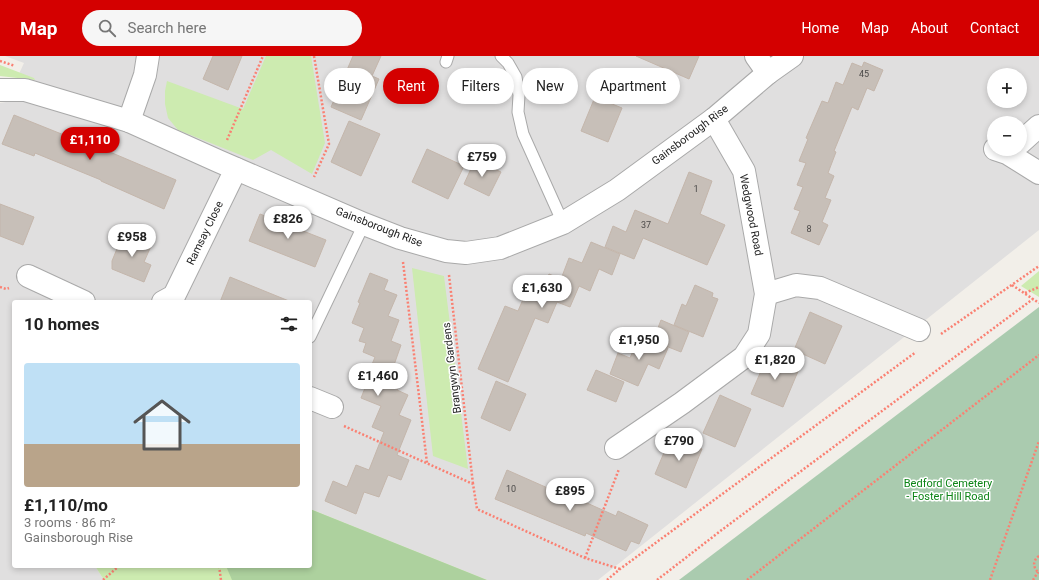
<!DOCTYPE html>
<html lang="en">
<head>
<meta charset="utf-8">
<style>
	body { margin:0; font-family:Roboto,sans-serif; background:#f6f6f6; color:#222; height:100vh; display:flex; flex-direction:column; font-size:15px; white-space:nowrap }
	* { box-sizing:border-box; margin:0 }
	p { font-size:13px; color:#767676 }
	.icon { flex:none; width:22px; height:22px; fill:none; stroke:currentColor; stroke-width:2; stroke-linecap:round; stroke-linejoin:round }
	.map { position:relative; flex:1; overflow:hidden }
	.sheet { position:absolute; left:12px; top:244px; width:300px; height:268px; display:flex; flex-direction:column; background:#fff; border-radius:4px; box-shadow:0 2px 6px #0003 }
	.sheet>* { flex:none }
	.banner { position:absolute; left:324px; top:12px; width:380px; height:36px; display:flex; gap:8px }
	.fabs { position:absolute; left:987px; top:12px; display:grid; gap:8px }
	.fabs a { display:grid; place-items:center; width:40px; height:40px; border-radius:50%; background:#fff; box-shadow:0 2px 6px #0003; font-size:20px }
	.price { position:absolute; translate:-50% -34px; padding:0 9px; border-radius:14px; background:#fff; color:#222; font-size:13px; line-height:26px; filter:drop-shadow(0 1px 2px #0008) }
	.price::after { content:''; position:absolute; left:50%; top:24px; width:12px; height:9px; margin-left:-6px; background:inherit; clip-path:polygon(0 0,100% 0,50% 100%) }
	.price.active { background:#d40000; color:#fff }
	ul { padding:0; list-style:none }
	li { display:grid; align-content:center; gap:8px; height:212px; padding:0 12px }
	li+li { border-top:1px solid #e0e0e0 }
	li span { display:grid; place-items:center; height:124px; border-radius:4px; color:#555 }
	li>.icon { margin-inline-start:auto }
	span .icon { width:72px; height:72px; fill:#fffc; stroke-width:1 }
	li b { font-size:17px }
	h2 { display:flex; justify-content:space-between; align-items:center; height:48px; padding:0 12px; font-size:17px }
	.tag { padding:0 14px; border-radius:18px; background:#fff; box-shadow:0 2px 6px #0003; font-size:14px; line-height:36px }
	.tag.active { background:#d40000; color:#fff }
	header { display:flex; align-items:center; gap:24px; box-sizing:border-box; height:56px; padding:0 20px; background:#d40000; color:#fff }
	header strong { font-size:19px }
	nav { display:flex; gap:22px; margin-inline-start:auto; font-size:14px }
	.search { width:280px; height:36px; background:#f6f6f6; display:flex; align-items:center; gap:10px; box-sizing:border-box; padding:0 14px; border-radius:22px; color:#767676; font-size:15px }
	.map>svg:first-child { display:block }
	.residential { fill:#e0dfdf; fill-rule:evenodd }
	.grass { fill:#cdebb0 }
	.forest { fill:#add19e }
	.cemetery { fill:#aacbaf }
	.building { fill:#c7bfb8; stroke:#c4b6ab }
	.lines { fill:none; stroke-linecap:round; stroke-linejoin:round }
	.lane-casing { stroke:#a9a9a9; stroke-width:13 }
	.street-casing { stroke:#a9a9a9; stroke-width:24 }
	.path { stroke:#fa8072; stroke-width:2.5; stroke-dasharray:2 2; stroke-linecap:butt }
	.lane { stroke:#fff; stroke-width:11 }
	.street { stroke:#fff; stroke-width:22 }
	.labels { text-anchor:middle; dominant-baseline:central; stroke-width:3; stroke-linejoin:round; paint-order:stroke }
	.number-label { font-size:9px; fill:#4b4948 }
	.street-label { font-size:11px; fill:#222; stroke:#fff }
	.park-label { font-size:11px; fill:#0c8416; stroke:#fff }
</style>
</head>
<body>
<header>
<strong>Map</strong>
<div class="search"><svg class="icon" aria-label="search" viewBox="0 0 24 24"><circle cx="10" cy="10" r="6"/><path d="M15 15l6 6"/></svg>Search here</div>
<nav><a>Home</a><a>Map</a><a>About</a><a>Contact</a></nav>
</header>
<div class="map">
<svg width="1039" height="524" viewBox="0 0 1039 524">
	<rect width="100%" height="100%" fill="#f2efe9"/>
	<!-- residential -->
	<path class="residential" d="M5,0h1034v174l-441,350h-111l-177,-71v-207h-296v264h81l9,14h-104v-477l6,-1 18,-39zM994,19h26v26h-26zM994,67h26v26h-26z"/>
	<!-- grass -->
	<g class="grass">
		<polygon points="266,0 311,0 325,87 312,118 271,94 253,104 178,74 168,62 165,48 165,35 167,25 243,53"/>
		<polygon points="0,9 34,22 35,24 0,20"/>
		<polygon points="412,212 444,220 468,413 433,400"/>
		<polygon points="1039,215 1039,241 1021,230"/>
		<polygon points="310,453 487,524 104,524 95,510 310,510"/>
	</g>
	<!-- forest -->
	<polygon class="forest" points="310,453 487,524 232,524 226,510 310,510"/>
	<!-- cemetery -->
	<polygon class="cemetery" points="1039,251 1039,524 679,524"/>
	<!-- building -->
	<g class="building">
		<polygon points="213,0 242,0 228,34 203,23"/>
		<polygon points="353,0 381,0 372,20 379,23 361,64 331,51"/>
		<polygon points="636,0 699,0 689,23"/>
		<polygon points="864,6 883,14 874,35 867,32 858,54 852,51 834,95 836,96 828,117 834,120 825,142 831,144 822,166 828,169 819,189 791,177 800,155 794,153 803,131 797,129 806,107 799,105 808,83 806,82 822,45 828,47 836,26 843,29 852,7 862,11"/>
		<polygon points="595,41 622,52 608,86 581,75"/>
		<polygon points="14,59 64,79 65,77 176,124 164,153 101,125 101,124 35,97 34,100 2,88"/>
		<polygon points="349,65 380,78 361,120 331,106"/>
		<polygon points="427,93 464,110 448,143 412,126"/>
		<polygon points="475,104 501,116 489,140 464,128"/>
		<polygon points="689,116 712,125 700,158 725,169 707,209 643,182 634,203 605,191 613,170 626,176 635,154 668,168"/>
		<polygon points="0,148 34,161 23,189 0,180"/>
		<polygon points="260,158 326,184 315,211 249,185"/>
		<polygon points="123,178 151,190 144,206 151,209 144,226 112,213 112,205"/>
		<polygon points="591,186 620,198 612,219 599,213 590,235 579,230 570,251 557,246 548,267 535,262 508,326 478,313 505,250 518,255 527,234 540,239 549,218 561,223 569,202 582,207"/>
		<polygon points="370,217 388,224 384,234 397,239 388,260 399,264 391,285 401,289 394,309 406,314 397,334 408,339 399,359 411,364 397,399 409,404 401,424 388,419 379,441 364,436 356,458 325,445 333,425 347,431 356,409 369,414 384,376 372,371 381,350 361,342 369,322 367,321 375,301 363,296 366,287 359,285 364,272 352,267 360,247 358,246"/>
		<polygon points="230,221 289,245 289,246 220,246"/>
		<polygon points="695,229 713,237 712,241 718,243 703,281 674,269 682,248 686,250"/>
		<polygon points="810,256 842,270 825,308 794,294"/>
		<polygon points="661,264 689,276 681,296 653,285"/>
		<polygon points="639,281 668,292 659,313 648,308 638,330 610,318 618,297 630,302"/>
		<polygon points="768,299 799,313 783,351 751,338"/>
		<polygon points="596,314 624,326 616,346 587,334"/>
		<polygon points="496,325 526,338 510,375 481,362"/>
		<polygon points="720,339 751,353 735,391 703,377"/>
		<polygon points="671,380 702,393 686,432 655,418"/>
		<polygon points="507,414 559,437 560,435 616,460 618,455 648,469 639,488 631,485 626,495 586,477 585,480 495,443"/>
	</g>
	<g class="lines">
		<defs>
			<g id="lane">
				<polyline points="501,0 508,7 516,21 519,39 518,56 523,78 563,167"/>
				<polyline points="446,6 448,0"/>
				<polyline points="310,281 364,168"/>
			</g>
			<g id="street">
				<polyline points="756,0 768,17"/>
				<polyline points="0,34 25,34 129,65 218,105 364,168 400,182 446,195 466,197 500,192 563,167 617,134 714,63 768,17 792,0"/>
				<polyline points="129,65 145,19 148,0"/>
				<polyline points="1020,87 1039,70"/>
				<polyline points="995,93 1007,97 1039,117"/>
				<polyline points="28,220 84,246"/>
				<polyline points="766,238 796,229 820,232 919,274"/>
				<polyline points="163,246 174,240 236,113"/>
				<polyline points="310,342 332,351"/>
				<polyline points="616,392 682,347 744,301 759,278 766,238 744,115 714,63"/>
			</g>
		</defs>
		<!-- lane casing -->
		<use href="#lane" class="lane-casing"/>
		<!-- street casing -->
		<use href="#street" class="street-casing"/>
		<!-- path -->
		<g class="path">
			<polyline points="314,0 329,88 314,121"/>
			<polyline points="0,5 15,10"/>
			<polyline points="227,84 263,0"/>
			<polyline points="403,206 427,407"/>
			<polyline points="449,219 473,428"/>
			<polyline points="1012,229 1039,247"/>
			<polyline points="0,231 6,233 9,232"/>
			<polyline points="1025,237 1039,231"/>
			<polyline points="941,278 1039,210"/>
			<polyline points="344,370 473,428 477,453 585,502 620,513"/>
			<path d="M1039,500c-7,5 -6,12 0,17"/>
			<polyline points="585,502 619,413"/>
			<polyline points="219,510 221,524"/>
			<polyline points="103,524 119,510"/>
			<polyline points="607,524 620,513 916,296"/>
			<polyline points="657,524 723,473 1033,243"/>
			<polyline points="747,524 1039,299"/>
			<polyline points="990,524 1039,385"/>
			<polyline points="1033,524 1038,516"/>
		</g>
		<!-- lane -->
		<use href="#lane" class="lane"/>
		<!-- street -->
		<use href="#street" class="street"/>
	</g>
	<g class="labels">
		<!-- number labels -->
		<g class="number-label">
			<text x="864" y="18">45</text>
			<text x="696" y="133">1</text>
			<text x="646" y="169">37</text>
			<text x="809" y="173">8</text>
			<text x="511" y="433">10</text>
		</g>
		<!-- street labels -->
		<g class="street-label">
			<text transform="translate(690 79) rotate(-37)">Gainsborough Rise</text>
			<text transform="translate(751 159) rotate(79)">Wedgwood Road</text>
			<text transform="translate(379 171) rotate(21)">Gainsborough Rise</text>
			<text transform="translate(205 177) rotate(-64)">Ramsay Close</text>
			<text transform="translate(452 312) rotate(-97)">Brangwyn Gardens</text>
		</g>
		<!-- park labels -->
		<g class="park-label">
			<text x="948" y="427">Bedford Cemetery<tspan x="948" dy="13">- Foster Hill Road</tspan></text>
		</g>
	</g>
</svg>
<div class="fabs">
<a>+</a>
<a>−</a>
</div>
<b class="price active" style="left:90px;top:105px">£1,110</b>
<b class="price" style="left:482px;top:122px">£759</b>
<b class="price" style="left:288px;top:184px">£826</b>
<b class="price" style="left:132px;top:202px">£958</b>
<b class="price" style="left:542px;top:253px">£1,630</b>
<b class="price" style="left:639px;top:305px">£1,950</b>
<b class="price" style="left:775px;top:325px">£1,820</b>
<b class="price" style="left:378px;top:341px">£1,460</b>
<b class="price" style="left:679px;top:406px">£790</b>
<b class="price" style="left:570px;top:456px">£895</b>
<div class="banner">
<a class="tag">Buy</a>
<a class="tag active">Rent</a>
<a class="tag">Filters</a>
<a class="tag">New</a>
<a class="tag">Apartment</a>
</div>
<section class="sheet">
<h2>10 homes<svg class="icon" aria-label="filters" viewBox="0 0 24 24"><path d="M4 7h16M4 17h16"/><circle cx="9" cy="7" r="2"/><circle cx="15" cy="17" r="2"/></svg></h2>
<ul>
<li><span style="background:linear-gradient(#bfe0f5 65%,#b9a48a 0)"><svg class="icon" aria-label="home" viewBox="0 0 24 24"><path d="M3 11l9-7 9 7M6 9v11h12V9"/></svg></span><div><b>£1,110/mo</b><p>3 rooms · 86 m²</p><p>Gainsborough Rise</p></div></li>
</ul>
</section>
</div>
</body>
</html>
